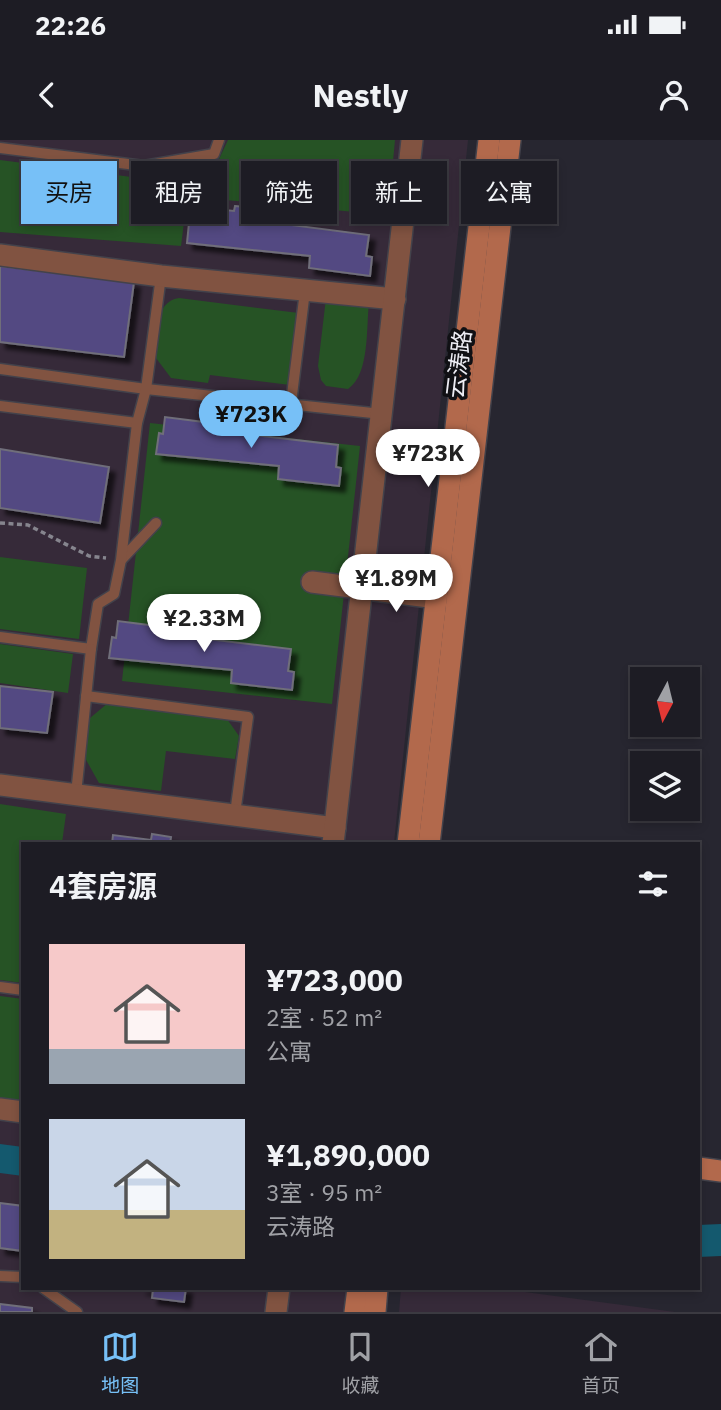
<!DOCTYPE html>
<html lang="zh">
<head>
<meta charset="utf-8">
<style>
	body { margin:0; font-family:"IBM Plex Sans","Noto Sans SC",sans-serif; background:#25252c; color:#f1f3f6; height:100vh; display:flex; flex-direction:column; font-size:26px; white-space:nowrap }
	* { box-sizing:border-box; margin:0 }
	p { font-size:23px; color:#a0a1a6 }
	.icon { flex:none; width:38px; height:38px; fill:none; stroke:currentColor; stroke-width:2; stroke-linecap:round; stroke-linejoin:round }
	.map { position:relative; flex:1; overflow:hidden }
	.details { position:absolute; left:21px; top:702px; width:679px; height:448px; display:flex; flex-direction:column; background:#1d1c24; border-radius:0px; box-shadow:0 4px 10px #0003,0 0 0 2px #3b3a41 }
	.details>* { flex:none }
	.hud { position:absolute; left:21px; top:21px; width:679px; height:63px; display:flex; gap:14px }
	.needle { width:46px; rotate:187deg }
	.tools { position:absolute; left:630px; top:527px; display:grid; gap:14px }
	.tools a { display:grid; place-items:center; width:70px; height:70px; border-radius:0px; background:#1d1c24; box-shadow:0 4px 10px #0003,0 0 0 2px #3b3a41; font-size:35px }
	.price { position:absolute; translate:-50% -60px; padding:0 16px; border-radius:24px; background:#fff; color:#222; font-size:23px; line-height:46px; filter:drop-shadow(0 2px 4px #0008) }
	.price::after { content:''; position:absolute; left:50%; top:42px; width:21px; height:16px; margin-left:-10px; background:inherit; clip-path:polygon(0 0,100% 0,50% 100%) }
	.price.active { background:#77c0f7; color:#111 }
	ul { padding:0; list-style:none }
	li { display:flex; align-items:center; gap:21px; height:175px; padding:0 28px }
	li span { display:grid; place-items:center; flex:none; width:196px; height:140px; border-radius:0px; color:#555 }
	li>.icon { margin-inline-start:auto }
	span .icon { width:84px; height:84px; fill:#fffc; stroke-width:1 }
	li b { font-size:30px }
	h2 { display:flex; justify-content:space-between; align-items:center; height:84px; padding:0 28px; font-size:30px }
	.tag { padding:0 24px; border-radius:0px; background:#1d1c24; box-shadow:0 4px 10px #0003,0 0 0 2px #3b3a41; font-size:24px; line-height:63px }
	.tag.active { background:#77c0f7; color:#111 }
	.status { display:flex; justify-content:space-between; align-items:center; height:49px; padding:0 35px; background:#1d1c24; direction:ltr }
	.status svg { height:19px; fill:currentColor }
	header { display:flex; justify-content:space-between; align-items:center; height:91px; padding:0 28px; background:#1d1c24; font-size:32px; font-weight:800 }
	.menu { display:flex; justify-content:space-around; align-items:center; height:98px; border-top:2px solid #3b3a41; background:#1d1c24; font-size:19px; color:#a0a1a6 }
	.menu a { display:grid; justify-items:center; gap:4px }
	.menu .active { color:#77c0f7 }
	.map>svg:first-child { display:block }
	.education { fill:#362a39 }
	.green { fill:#265325 }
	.water { fill:#14596e }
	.building { fill:#534982; stroke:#6f6e7a; stroke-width:2; filter:url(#shadow) }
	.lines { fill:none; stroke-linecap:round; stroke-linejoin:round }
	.lane-casing { stroke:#43424b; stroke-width:13 }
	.street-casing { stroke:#43424b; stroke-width:24 }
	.secondary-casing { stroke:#43424b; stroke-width:24 }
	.path { stroke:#86858e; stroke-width:3.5; stroke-dasharray:5 3.5; stroke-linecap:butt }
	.lane { stroke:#815341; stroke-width:10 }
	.street { stroke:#815341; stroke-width:21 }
	.secondary { stroke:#b2694c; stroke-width:21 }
	.labels { text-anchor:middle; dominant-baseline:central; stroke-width:7; stroke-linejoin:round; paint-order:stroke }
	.street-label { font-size:23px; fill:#ededf4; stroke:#101014 }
</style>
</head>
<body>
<div class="status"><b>22:26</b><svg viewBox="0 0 49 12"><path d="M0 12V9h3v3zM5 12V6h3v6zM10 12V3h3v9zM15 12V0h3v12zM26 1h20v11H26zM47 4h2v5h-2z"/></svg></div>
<header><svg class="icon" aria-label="back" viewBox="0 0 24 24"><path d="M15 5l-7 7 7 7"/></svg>Nestly<svg class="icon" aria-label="person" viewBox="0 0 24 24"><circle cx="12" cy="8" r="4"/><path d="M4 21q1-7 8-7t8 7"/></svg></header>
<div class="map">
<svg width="721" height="1172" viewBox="0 0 721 1172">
	<defs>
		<filter id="shadow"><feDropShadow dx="6" dy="6" stdDeviation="2" flood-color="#0009"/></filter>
	</defs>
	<rect width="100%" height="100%" fill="#272630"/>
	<!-- education -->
	<g class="education">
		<polygon points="0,0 468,0 394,703 23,704 23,1148 347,1148 344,1172 0,1172"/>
		<polygon points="401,1148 495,1148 675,1172 399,1172"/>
	</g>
	<!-- green -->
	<g class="green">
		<polygon points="228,0 395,0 388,75 225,60 186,66 181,106 0,92 0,20 147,39 219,19"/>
		<path d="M179,158l120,15 -9,72 -80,-10 -2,8 -37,-5 -15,-20c2,-22 -3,-56 23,-60z"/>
		<path d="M326,158l43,5c-3,25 1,71 -21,86l-22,-3 -5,-6 -3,-14z"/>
		<polygon points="150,283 360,306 332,564 122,541"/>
		<polygon points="0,417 87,428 79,499 0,489"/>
		<polygon points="0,504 73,514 68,553 0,543"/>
		<polygon points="108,563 227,579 239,596 235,619 166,611 161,651 99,643 85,618 90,578"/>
		<polygon points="0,664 66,674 62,703 23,704 23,843 0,840"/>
		<polygon points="0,856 23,859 23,966 0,963"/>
	</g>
	<!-- water -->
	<g class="water">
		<polygon points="0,1004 23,1007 23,1036 0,1033"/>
		<polygon points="721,1084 721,1116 698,1117 698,1085"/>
	</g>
	<!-- building -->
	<g class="building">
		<polygon points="235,66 254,68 252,80 369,95 366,116 372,117 370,136 309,128 310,116 187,103 189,83 194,83 196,67 234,71"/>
		<polygon points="0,126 134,142 124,217 0,202"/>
		<polygon points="204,276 223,278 221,291 338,305 336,327 341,328 339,346 278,339 279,326 156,314 159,293 163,294 165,277 204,282"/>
		<polygon points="0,309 109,327 100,383 0,368"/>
		<polygon points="157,480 176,482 174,495 291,509 288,531 294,532 292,550 231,543 232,530 109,518 112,497 116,498 118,481 157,486"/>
		<polygon points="0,546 53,552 47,593 0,588"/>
		<polygon points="152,694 171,697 170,704 112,704 113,695 151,700"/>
		<polygon points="0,1063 23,1066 23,1111 0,1108"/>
		<polygon points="140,1148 186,1148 184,1162 152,1158 153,1150"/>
		<polygon points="0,1164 32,1168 32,1172 0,1172"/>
	</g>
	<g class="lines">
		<defs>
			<g id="lane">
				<polyline points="0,8 144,26 214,14 219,0"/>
				<polyline points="0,229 146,249 382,274"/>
				<polyline points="291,263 305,151"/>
				<polyline points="0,266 137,283"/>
				<polyline points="122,419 156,383"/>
				<polyline points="0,497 91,509 98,464 114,454 121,420 137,283 146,249 161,136"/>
				<polyline points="86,556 248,577 235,674"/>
				<polyline points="76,654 91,509"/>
				<polyline points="0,847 23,850"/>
				<polyline points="0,1136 23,1137"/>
				<polyline points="43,1148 77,1172"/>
			</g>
			<g id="street">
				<polyline points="0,115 161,136 395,159"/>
				<polyline points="312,442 437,458"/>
				<polyline points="0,645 335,688"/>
				<polyline points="333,704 412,0"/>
				<polyline points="0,969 23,972"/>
				<polyline points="276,1172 279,1148"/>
			</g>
			<g id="secondary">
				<polyline points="408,704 489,0"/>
				<polyline points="429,704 510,0"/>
				<polyline points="698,1028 721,1031"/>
				<polyline points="355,1172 358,1148"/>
				<polyline points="375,1172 377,1148"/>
			</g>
		</defs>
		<!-- lane casing -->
		<use href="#lane" class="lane-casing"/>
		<!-- street casing -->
		<use href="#street" class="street-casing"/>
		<!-- secondary casing -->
		<use href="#secondary" class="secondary-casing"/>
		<!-- path -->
		<polyline class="path" points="0,383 28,385 89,416 106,418"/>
		<!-- lane -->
		<use href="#lane" class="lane"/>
		<!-- street -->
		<use href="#street" class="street"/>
		<!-- secondary -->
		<use href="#secondary" class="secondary"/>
	</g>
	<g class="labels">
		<!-- street labels -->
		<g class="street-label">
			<text transform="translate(458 224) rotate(-83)">云涛路</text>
		</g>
	</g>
</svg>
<div class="tools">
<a><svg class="needle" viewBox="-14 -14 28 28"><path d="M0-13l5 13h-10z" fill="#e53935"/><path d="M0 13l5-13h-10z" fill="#a0a1a6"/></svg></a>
<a><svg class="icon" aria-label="layers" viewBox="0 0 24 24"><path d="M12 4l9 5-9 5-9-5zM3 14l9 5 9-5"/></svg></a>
</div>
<b class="price active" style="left:251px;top:310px">¥723K</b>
<b class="price" style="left:428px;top:349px">¥723K</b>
<b class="price" style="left:396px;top:474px">¥1.89M</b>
<b class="price" style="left:204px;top:514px">¥2.33M</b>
<div class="hud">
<a class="tag active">买房</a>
<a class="tag">租房</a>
<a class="tag">筛选</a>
<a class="tag">新上</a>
<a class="tag">公寓</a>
</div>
<section class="details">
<h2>4套房源<svg class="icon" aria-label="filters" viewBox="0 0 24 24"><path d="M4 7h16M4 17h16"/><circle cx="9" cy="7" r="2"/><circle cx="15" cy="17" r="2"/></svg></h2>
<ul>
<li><span style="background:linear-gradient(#f6c9c9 75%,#9aa5b1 0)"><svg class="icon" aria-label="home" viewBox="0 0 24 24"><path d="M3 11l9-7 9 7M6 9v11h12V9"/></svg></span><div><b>¥723,000</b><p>2室 · 52 m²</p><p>公寓</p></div></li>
<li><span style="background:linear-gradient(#c9d6e8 65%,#c2b280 0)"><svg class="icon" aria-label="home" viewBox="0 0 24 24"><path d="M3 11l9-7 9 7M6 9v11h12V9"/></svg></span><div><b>¥1,890,000</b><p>3室 · 95 m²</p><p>云涛路</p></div></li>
</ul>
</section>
</div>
<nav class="menu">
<a class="active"><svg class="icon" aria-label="map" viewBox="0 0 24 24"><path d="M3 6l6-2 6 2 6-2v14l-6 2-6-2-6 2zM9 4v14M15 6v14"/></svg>地图</a>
<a><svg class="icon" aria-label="saved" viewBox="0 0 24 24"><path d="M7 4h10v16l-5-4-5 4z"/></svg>收藏</a>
<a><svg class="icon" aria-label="home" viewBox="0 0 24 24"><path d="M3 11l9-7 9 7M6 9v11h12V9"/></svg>首页</a>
</nav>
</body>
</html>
